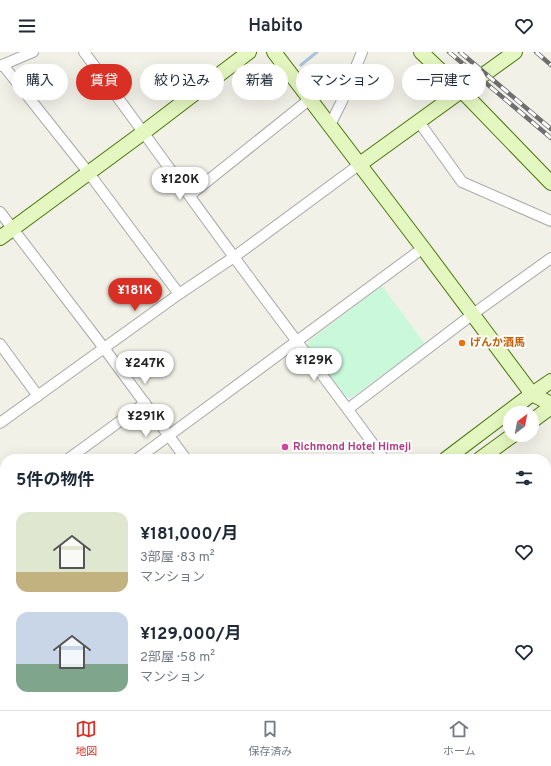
<!DOCTYPE html>
<html lang="ja">
<head>
<meta charset="utf-8">
<style>
	body { margin:0; font-family:Overpass,"Noto Sans JP",sans-serif; background:#f2f2f3; color:#1f2937; height:100vh; display:flex; flex-direction:column; font-size:15px; white-space:nowrap }
	* { box-sizing:border-box; margin:0 }
	p { font-size:13px; color:#747a83 }
	.icon { flex:none; width:22px; height:22px; fill:none; stroke:currentColor; stroke-width:2; stroke-linecap:round; stroke-linejoin:round }
	.map { position:relative; flex:1; overflow:hidden }
	.side { position:absolute; left:0px; top:402px; width:551px; height:256px; display:flex; flex-direction:column; background:#fff; border-radius:16px 16px 0 0; box-shadow:0 4px 16px #0002 }
	.side>* { flex:none }
	.guide { position:absolute; left:12px; top:12px; width:527px; height:36px; display:flex; gap:8px }
	.needle { width:26px; rotate:32deg }
	.buttons { position:absolute; left:503px; top:354px; display:grid; gap:8px }
	.buttons a { display:grid; place-items:center; width:36px; height:36px; border-radius:50%; background:#fff; box-shadow:0 4px 16px #0002; font-size:20px }
	.price { position:absolute; translate:-50% -34px; padding:0 9px; border-radius:14px; background:#fff; color:#222; font-size:13px; line-height:26px; filter:drop-shadow(0 1px 2px #0008) }
	.price::after { content:''; position:absolute; left:50%; top:24px; width:12px; height:9px; margin-left:-6px; background:inherit; clip-path:polygon(0 0,100% 0,50% 100%) }
	.price.on { background:#d93025; color:#fff }
	ul { padding:0; list-style:none }
	li { display:flex; align-items:center; gap:12px; height:100px; padding:0 16px }
	li span { display:grid; place-items:center; flex:none; width:112px; height:80px; border-radius:12px; color:#555 }
	li>.icon { margin-inline-start:auto }
	span .icon { width:48px; height:48px; fill:#fffc; stroke-width:1 }
	li b { font-size:17px }
	h2 { display:flex; justify-content:space-between; align-items:center; height:48px; padding:0 16px; font-size:17px }
	.pill { padding:0 14px; border-radius:18px; background:#fff; box-shadow:0 4px 16px #0002; font-size:14px; line-height:36px }
	.pill.on { background:#d93025; color:#fff }
	header { display:flex; justify-content:space-between; align-items:center; height:52px; padding:0 16px; background:#fff; font-size:18px; font-weight:600 }
	.menu { display:flex; justify-content:space-around; align-items:center; height:56px; border-top:1px solid #e0e1e3; background:#fff; font-size:11px; color:#747a83 }
	.menu a { display:grid; justify-items:center; gap:2px }
	.menu .on { color:#d93025 }
	.map>svg:first-child { display:block }
	.park { fill:#c9f8db }
	.lines { fill:none; stroke-linecap:round; stroke-linejoin:round }
	.stream { stroke:#abc2dc; stroke-width:3 }
	.street-casing { stroke:#a8a8a8; stroke-width:12 }
	.secondary-casing { stroke:#4a770a; stroke-width:16 }
	.street { stroke:#fff; stroke-width:10 }
	.secondary { stroke:#e4f7c0; stroke-width:14 }
	.rail-casing { stroke:#6f6f6f; stroke-width:4.5 }
	.rail { stroke:#fff; stroke-width:3; stroke-dasharray:9; stroke-linecap:butt }
	.food-dot { fill:#e8710a; stroke:#fff; stroke-width:1.5 }
	.hotel-dot { fill:#d1479c; stroke:#fff; stroke-width:1.5 }
	.labels { text-anchor:middle; dominant-baseline:central; stroke-width:4; stroke-linejoin:round; paint-order:stroke }
	.food-label { font-size:11px; font-weight:bold; fill:#c56008; stroke:#fff; text-anchor:start }
	.hotel-label { font-size:11px; font-weight:bold; fill:#b23c85; stroke:#fff; text-anchor:start }
</style>
</head>
<body>
<header><svg class="icon" aria-label="menu" viewBox="0 0 24 24"><path d="M4 6h16M4 12h16M4 18h16"/></svg>Habito<svg class="icon" aria-label="heart" viewBox="0 0 24 24"><path d="M12 20l-8-8c-3-5 5-10 8-4 3-6 11-1 8 4z"/></svg></header>
<div class="map">
<svg width="551" height="658" viewBox="0 0 551 658">
	<rect width="100%" height="100%" fill="#f1f1e8"/>
	<!-- park -->
	<g class="park">
		<polygon points="382,234 425,292 351,346 346,345 307,294 310,288"/>
		<polygon points="5,511 5,591 0,595 0,514"/>
	</g>
	<g class="lines">
		<!-- stream -->
		<polyline class="stream" points="301,13 317,0"/>
		<defs>
			<g id="street">
				<path d="M84,0c51,68 100,137 150,205 50,68 101,134 150,202"/>
				<polyline points="3,13 88,120 179,242"/>
				<polyline points="0,14 33,0"/>
				<polyline points="419,70 462,130 551,169"/>
				<polyline points="330,73 342,49 362,0"/>
				<polyline points="190,143 310,47"/>
				<polyline points="0,160 104,296 186,407"/>
				<polyline points="0,292 38,344"/>
				<polyline points="348,357 473,262 551,206"/>
				<polyline points="0,371 179,242 234,205 360,112"/>
				<polyline points="68,407 145,351"/>
				<polyline points="137,407 423,196"/>
				<polyline points="0,424 5,430"/>
				<polyline points="546,504 551,501"/>
				<polyline points="0,506 5,502"/>
				<polyline points="0,608 5,604"/>
				<polyline points="546,626 551,633"/>
				<polyline points="167,653 171,658"/>
				<polyline points="359,653 363,658"/>
				<polyline points="297,658 301,653"/>
			</g>
			<g id="secondary">
				<polyline points="274,0 423,196 532,342 551,352"/>
				<polyline points="421,0 462,39 551,131"/>
				<polyline points="360,112 515,0"/>
				<polyline points="0,186 144,80 249,0"/>
				<polyline points="532,369 551,355"/>
				<polyline points="446,407 532,342 551,329"/>
				<polyline points="480,407 513,383"/>
				<polyline points="105,658 112,653"/>
				<polyline points="139,658 146,653"/>
			</g>
		</defs>
		<!-- street casing -->
		<use href="#street" class="street-casing"/>
		<!-- secondary casing -->
		<use href="#secondary" class="secondary-casing"/>
		<!-- street -->
		<use href="#street" class="street"/>
		<!-- secondary -->
		<use href="#secondary" class="secondary"/>
		<defs>
			<g id="rail">
				<polyline points="449,0 551,86"/>
				<polyline points="460,0 551,77"/>
				<polyline points="536,0 551,13"/>
			</g>
		</defs>
		<!-- rail casing -->
		<use href="#rail" class="rail-casing"/>
		<!-- rail -->
		<use href="#rail" class="rail"/>
	</g>
	<!-- markers -->
	<circle class="food-dot" cx="462" cy="291" r="4"/>
	<circle class="hotel-dot" cx="285" cy="395" r="4"/>
	<g class="labels">
		<!-- food labels -->
		<g class="food-label">
			<text x="470" y="291">げんか酒馬</text>
		</g>
		<!-- hotel labels -->
		<g class="hotel-label">
			<text x="293" y="395">Richmond Hotel Himeji</text>
		</g>
	</g>
</svg>
<div class="buttons">
<a><svg class="needle" viewBox="-14 -14 28 28"><path d="M0-13l5 13h-10z" fill="#e53935"/><path d="M0 13l5-13h-10z" fill="#747a83"/></svg></a>
</div>
<b class="price" style="left:180px;top:149px">¥120K</b>
<b class="price on" style="left:135px;top:260px">¥181K</b>
<b class="price" style="left:314px;top:330px">¥129K</b>
<b class="price" style="left:145px;top:333px">¥247K</b>
<b class="price" style="left:146px;top:386px">¥291K</b>
<div class="guide">
<a class="pill">購入</a>
<a class="pill on">賃貸</a>
<a class="pill">絞り込み</a>
<a class="pill">新着</a>
<a class="pill">マンション</a>
<a class="pill">一戸建て</a>
</div>
<section class="side">
<h2>5件の物件<svg class="icon" aria-label="filters" viewBox="0 0 24 24"><path d="M4 7h16M4 17h16"/><circle cx="9" cy="7" r="2"/><circle cx="15" cy="17" r="2"/></svg></h2>
<ul>
<li><span style="background:linear-gradient(#dfe7d0 75%,#c2b280 0)"><svg class="icon" aria-label="home" viewBox="0 0 24 24"><path d="M3 11l9-7 9 7M6 9v11h12V9"/></svg></span><div><b>¥181,000/月</b><p>3部屋 · 83 m²</p><p>マンション</p></div><svg class="icon" aria-label="heart" viewBox="0 0 24 24"><path d="M12 20l-8-8c-3-5 5-10 8-4 3-6 11-1 8 4z"/></svg></li>
<li><span style="background:linear-gradient(#c9d6e8 65%,#7fa58c 0)"><svg class="icon" aria-label="home" viewBox="0 0 24 24"><path d="M3 11l9-7 9 7M6 9v11h12V9"/></svg></span><div><b>¥129,000/月</b><p>2部屋 · 58 m²</p><p>マンション</p></div><svg class="icon" aria-label="heart" viewBox="0 0 24 24"><path d="M12 20l-8-8c-3-5 5-10 8-4 3-6 11-1 8 4z"/></svg></li>
</ul>
</section>
</div>
<nav class="menu">
<a class="on"><svg class="icon" aria-label="map" viewBox="0 0 24 24"><path d="M3 6l6-2 6 2 6-2v14l-6 2-6-2-6 2zM9 4v14M15 6v14"/></svg>地図</a>
<a><svg class="icon" aria-label="saved" viewBox="0 0 24 24"><path d="M7 4h10v16l-5-4-5 4z"/></svg>保存済み</a>
<a><svg class="icon" aria-label="home" viewBox="0 0 24 24"><path d="M3 11l9-7 9 7M6 9v11h12V9"/></svg>ホーム</a>
</nav>
</body>
</html>
